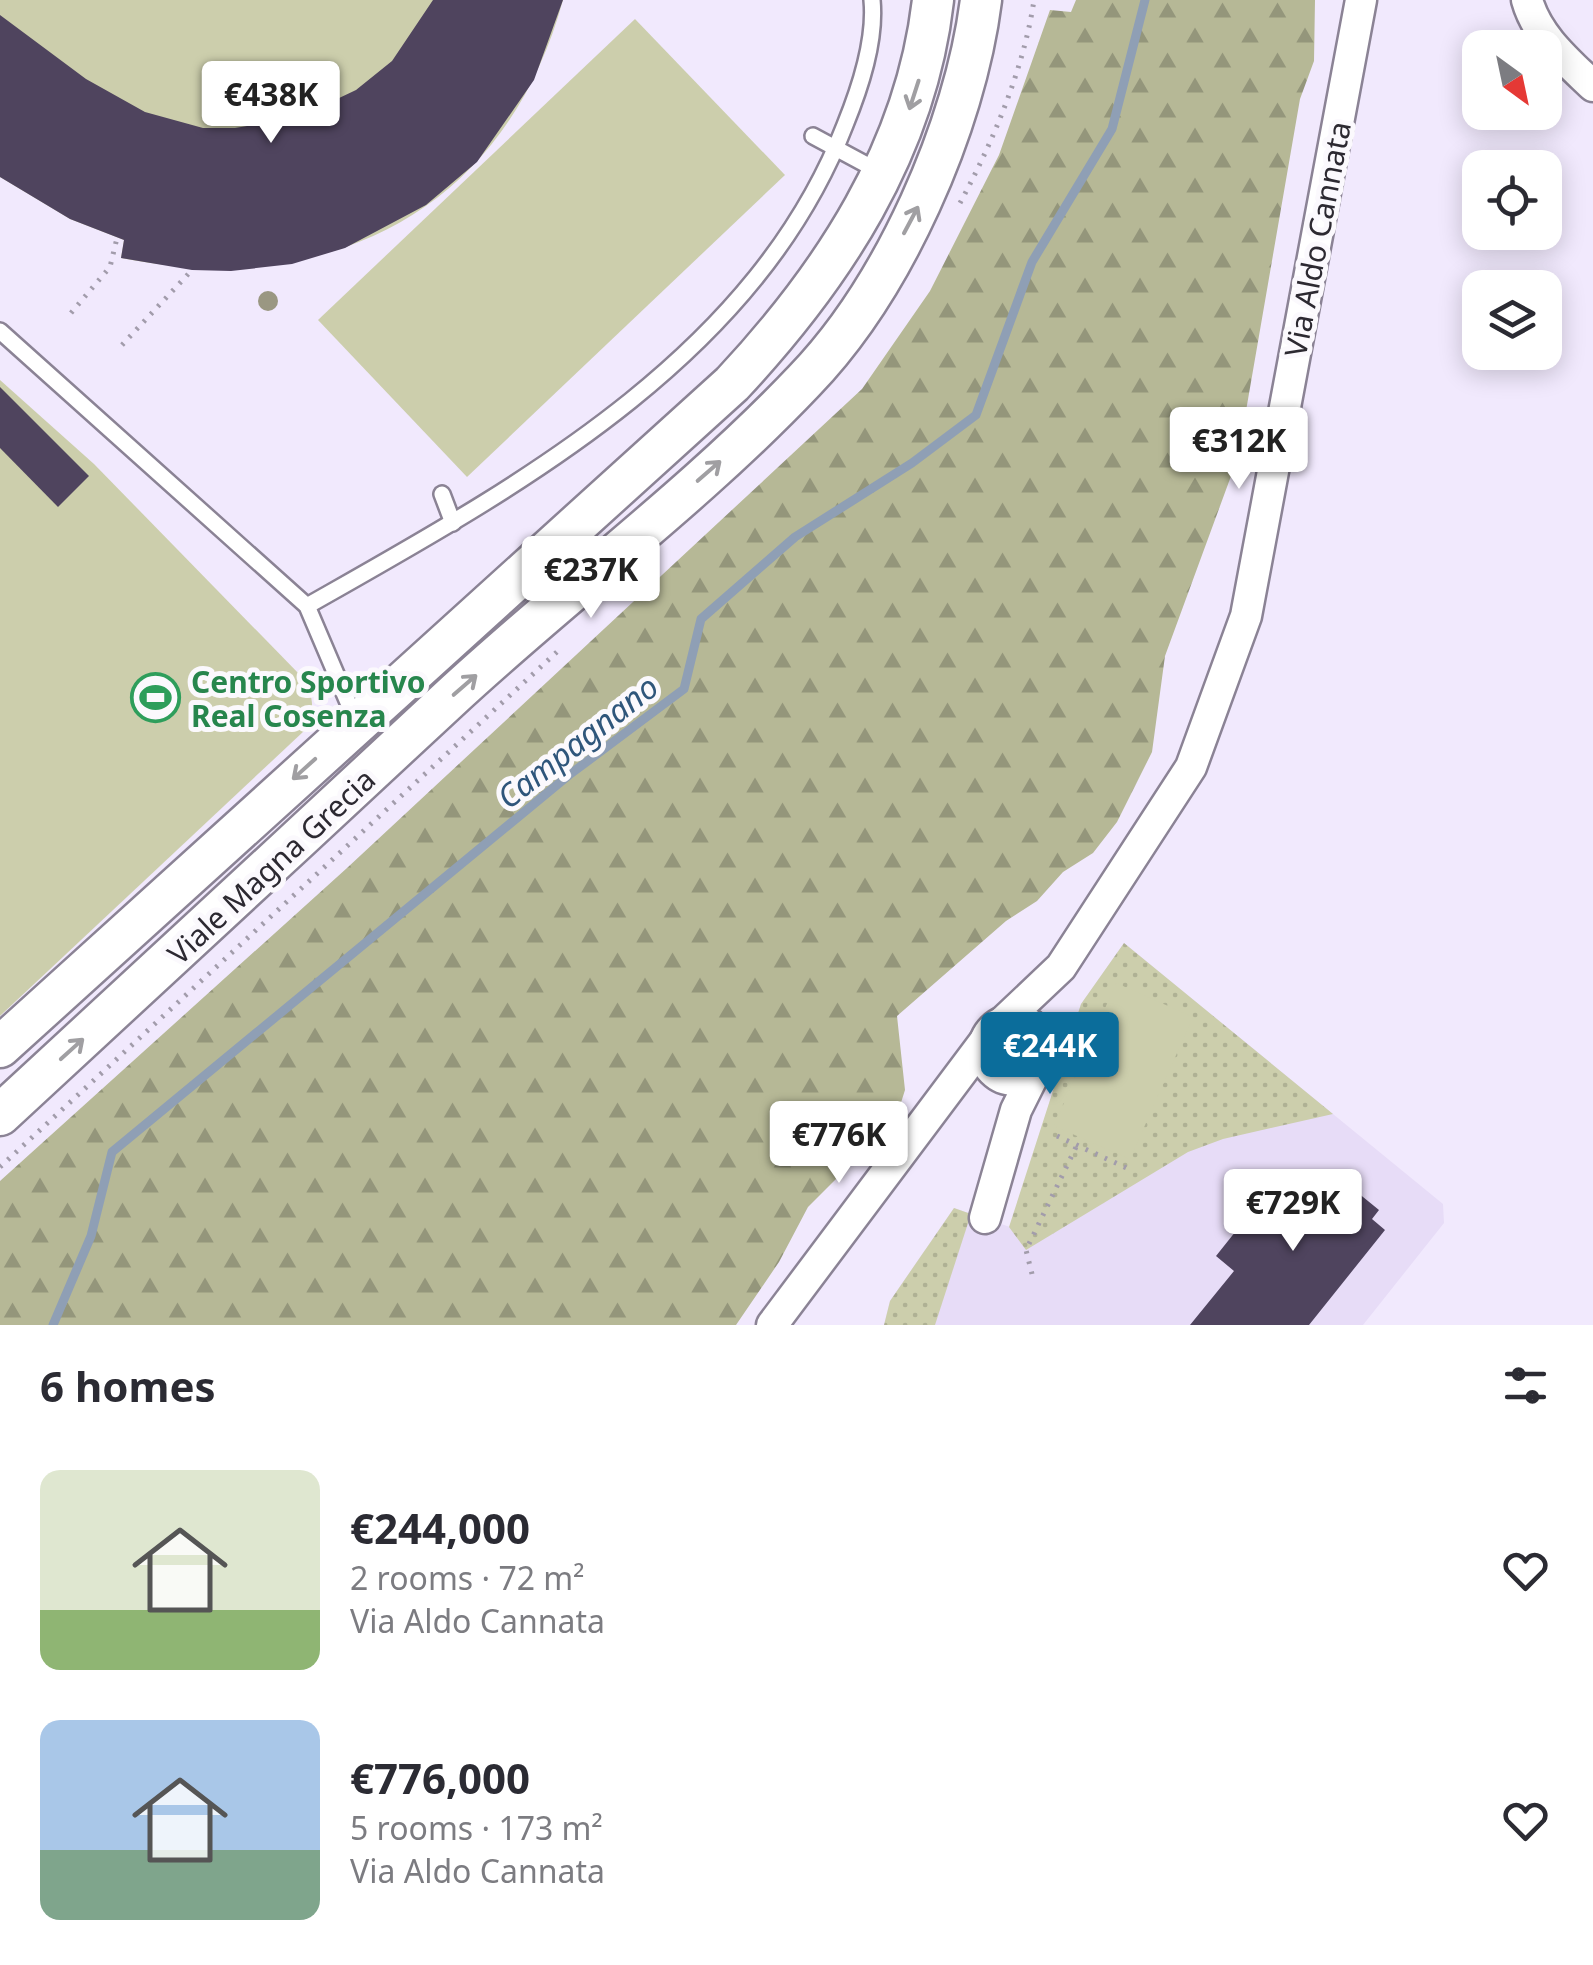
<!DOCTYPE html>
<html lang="en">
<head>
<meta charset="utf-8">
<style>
	body { margin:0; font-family:"Noto Sans",sans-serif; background:#f7f7f7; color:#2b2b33; height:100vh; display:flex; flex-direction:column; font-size:38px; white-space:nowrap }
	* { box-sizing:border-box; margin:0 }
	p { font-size:32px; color:#7c7c81 }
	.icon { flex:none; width:55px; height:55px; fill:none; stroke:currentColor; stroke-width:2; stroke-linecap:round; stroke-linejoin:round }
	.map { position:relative; height:1325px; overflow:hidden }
	.details { display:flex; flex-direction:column; background:#fff; flex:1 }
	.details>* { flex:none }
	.needle { width:65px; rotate:147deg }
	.buttons { position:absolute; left:1462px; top:30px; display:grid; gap:20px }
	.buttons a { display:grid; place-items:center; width:100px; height:100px; border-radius:20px; background:#fff; box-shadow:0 5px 25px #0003; font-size:50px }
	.price { position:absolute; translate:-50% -85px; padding:0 22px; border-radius:10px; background:#fff; color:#222; font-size:32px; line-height:65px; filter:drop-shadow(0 2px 5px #0008) }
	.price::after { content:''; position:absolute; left:50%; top:60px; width:30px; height:22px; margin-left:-15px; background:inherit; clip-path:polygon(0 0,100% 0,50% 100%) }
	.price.selected { background:#0b6d9b; color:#fff }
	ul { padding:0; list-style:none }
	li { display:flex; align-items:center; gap:30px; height:250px; padding:0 40px }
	li span { display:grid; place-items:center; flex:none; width:280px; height:200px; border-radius:20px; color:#555 }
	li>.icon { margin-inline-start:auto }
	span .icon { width:120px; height:120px; fill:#fffc; stroke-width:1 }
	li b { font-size:42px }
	h2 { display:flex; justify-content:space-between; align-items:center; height:120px; padding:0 40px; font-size:42px }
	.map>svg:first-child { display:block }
	.built { fill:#e7dcf7 }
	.grass { fill:url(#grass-dots) }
	.forest { fill:url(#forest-firs) }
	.garden { fill:#ccceac }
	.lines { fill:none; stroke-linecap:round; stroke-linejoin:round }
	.stream { stroke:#8f9fb5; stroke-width:9 }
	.building { fill:#4f445e }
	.service-casing { stroke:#8b8395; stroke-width:20 }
	.minor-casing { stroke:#8b8395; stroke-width:35 }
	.tertiary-casing { stroke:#8b8395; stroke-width:45 }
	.path { stroke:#a29cab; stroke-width:5; stroke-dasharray:2.5 8; stroke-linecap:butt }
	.service { stroke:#fff; stroke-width:15 }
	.minor { stroke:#fff; stroke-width:30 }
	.tertiary { stroke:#fff; stroke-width:40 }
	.tree { fill:#9a9782 }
	.oneway { stroke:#a09fa2 }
	.labels { text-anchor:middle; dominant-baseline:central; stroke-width:10; stroke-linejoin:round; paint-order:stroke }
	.street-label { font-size:30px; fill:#2c2931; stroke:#fbf9fd }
	.leisure-label { font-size:30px; font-weight:bold; fill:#27864d; stroke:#fbf9fd; text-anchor:start }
	.water-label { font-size:32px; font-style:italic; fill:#2f567b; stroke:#fbf9fd }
</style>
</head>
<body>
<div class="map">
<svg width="1593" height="1325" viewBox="0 0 1593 1325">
	<defs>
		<pattern id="grass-dots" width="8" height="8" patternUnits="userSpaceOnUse" patternTransform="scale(2.5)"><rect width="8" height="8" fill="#ccceac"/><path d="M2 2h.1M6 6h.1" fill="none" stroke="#afb194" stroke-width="1.8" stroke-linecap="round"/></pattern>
		<pattern id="forest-firs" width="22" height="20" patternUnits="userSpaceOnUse" patternTransform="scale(2.5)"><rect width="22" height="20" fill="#b6b896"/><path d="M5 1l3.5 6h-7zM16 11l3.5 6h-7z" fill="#94967b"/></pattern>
	</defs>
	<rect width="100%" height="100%" fill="#f1e9fd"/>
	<!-- built -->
	<polygon class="built" points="1124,943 1443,1204 1444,1223 1363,1325 884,1325 890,1301 954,1208 1010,1227 1081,1004"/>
	<!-- grass -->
	<g class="grass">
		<polygon points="1124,943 1333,1114 1223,1139 1188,1152 1026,1250 1009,1227 1081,1004"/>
		<polygon points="954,1208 971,1214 935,1325 884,1325 890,1301"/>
	</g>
	<!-- forest -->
	<polygon class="forest" points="1076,0 1315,0 1314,61 1300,99 1238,457 1165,656 1152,752 1117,822 1093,853 1063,872 1037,901 1006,921 897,1016 905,1090 899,1109 888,1127 808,1207 779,1262 736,1325 0,1325 0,1181 347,868 862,389 930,291 999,155 1050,10 1071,12"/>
	<!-- garden -->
	<g class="garden">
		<path d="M0,0h563c-58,211 -234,299 -442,258l3,-18 -54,-21 -70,-42z"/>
		<polygon points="635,19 785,175 467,477 318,320"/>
		<path d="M0,380l94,84 208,213c12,18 14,35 2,54l-304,285z"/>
		<polygon points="1116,983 1193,1017 1130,1159 1054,1126"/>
	</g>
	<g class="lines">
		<!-- stream -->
		<polyline class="stream" points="53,1325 91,1236 112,1152 569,775 684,689 701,619 795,537 912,463 976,415 1032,262 1112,129 1145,0"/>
	</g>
	<!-- building -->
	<g class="building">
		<polygon points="433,0 563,0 534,80 477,162 426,205 345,248 292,264 231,271 192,270 121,258 124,240 70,219 0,177 0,15 86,79 145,112 203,128 235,128 297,118 356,90 392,61"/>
		<polygon points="0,387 89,476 58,507 0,448"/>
		<polygon points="1316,1171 1331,1182 1336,1175 1379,1210 1372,1219 1385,1230 1309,1325 1190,1325 1234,1271 1216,1256 1279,1177 1298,1193"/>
	</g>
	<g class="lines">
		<defs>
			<g id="service">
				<polyline points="813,136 880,172"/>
				<polyline points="0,331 307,606 356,721"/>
				<polyline points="442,494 453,523"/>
				<path d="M307,606c206,-117 447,-246 538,-481 15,-37 31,-84 27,-125"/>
			</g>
			<g id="minor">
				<path d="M1527,0c10,36 40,61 66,86"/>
				<circle cx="1014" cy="1050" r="30"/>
				<polyline points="1004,1021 1061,967 1191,767 1246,616 1361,0"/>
				<polyline points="985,1218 1016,1110 1036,1070"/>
				<polyline points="772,1325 985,1041"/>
			</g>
			<g id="tertiary">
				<path d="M0,1047l732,-663c101,-108 184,-234 201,-384"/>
				<path d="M0,1115c150,-137 298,-276 447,-414 117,-109 247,-204 357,-320 90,-93 161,-254 177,-381"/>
			</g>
		</defs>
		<!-- service casing -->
		<use href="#service" class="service-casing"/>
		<!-- minor casing -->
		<use href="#minor" class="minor-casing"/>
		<!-- tertiary casing -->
		<use href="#tertiary" class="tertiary-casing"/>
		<!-- path -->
		<g class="path">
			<path d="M960,203c33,-61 64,-135 74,-203"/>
			<polyline points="71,313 110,267 117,238"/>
			<polyline points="122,345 192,270"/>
			<polyline points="1057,1136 1131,1170"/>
			<polyline points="0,1167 559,650"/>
			<polyline points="1032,1274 1026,1250 1077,1145"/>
		</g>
		<!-- service -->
		<use href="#service" class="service"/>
		<!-- minor -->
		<use href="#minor" class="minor"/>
		<!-- tertiary -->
		<use href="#tertiary" class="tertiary"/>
	</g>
	<!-- trees -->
	<circle class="tree" cx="268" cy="301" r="10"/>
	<!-- one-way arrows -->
	<defs><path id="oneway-shaft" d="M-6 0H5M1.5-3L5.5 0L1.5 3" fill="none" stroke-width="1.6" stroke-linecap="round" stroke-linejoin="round" transform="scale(2.5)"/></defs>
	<g class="oneway">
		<use href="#oneway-shaft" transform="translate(914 95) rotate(108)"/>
		<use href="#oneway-shaft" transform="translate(911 220) rotate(-62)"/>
		<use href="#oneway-shaft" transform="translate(709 471) rotate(-41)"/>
		<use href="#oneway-shaft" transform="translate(465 685) rotate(-41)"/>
		<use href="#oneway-shaft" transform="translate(304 769) rotate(138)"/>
		<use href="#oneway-shaft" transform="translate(72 1049) rotate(-42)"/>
	</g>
	<!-- icons -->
	<defs>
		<symbol id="stadium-ring" viewBox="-11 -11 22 22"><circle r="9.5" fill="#fbf9fd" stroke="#2e9e5b" stroke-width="1.5"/><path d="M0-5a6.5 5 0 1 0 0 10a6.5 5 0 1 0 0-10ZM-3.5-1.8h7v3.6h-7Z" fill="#2e9e5b"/></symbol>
	</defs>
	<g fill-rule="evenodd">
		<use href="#stadium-ring" x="128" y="670" width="55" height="55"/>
	</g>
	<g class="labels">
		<!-- street labels -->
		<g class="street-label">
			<text transform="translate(1317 239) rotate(-79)">Via Aldo Cannata</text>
			<text transform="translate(271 866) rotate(-43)">Viale Magna Grecia</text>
		</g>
		<!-- leisure labels -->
		<g class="leisure-label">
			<text x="191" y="681">Centro Sportivo<tspan x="191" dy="34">Real Cosenza</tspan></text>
		</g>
		<!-- water labels -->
		<g class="water-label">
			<text transform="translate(577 741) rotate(-38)">Campagnano</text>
		</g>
	</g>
</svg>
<div class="buttons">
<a><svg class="needle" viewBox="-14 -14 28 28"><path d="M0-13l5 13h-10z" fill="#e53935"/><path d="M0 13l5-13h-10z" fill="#7c7c81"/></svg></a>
<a><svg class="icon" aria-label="locate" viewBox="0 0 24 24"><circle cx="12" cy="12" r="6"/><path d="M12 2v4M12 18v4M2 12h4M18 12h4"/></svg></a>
<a><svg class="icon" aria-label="layers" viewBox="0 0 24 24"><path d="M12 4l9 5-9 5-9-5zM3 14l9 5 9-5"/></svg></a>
</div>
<b class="price" style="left:271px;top:146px">€438K</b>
<b class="price" style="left:1239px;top:492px">€312K</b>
<b class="price" style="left:591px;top:621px">€237K</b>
<b class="price selected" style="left:1050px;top:1097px">€244K</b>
<b class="price" style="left:839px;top:1186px">€776K</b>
<b class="price" style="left:1293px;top:1254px">€729K</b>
</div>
<section class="details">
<h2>6 homes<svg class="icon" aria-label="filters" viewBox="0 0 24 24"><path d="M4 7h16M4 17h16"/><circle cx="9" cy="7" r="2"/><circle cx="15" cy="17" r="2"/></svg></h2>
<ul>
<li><span style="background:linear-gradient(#dfe7d0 70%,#8fb573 0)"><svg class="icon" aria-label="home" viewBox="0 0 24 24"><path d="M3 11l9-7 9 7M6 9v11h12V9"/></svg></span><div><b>€244,000</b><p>2 rooms · 72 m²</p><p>Via Aldo Cannata</p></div><svg class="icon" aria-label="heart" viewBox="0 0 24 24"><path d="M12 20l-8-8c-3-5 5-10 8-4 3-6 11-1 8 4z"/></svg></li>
<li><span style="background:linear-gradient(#a9c7e8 65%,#7fa58c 0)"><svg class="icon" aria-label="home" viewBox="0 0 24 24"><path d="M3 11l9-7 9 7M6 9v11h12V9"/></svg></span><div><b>€776,000</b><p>5 rooms · 173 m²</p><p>Via Aldo Cannata</p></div><svg class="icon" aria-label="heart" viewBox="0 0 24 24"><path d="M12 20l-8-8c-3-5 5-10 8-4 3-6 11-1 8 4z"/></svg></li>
</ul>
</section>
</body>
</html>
